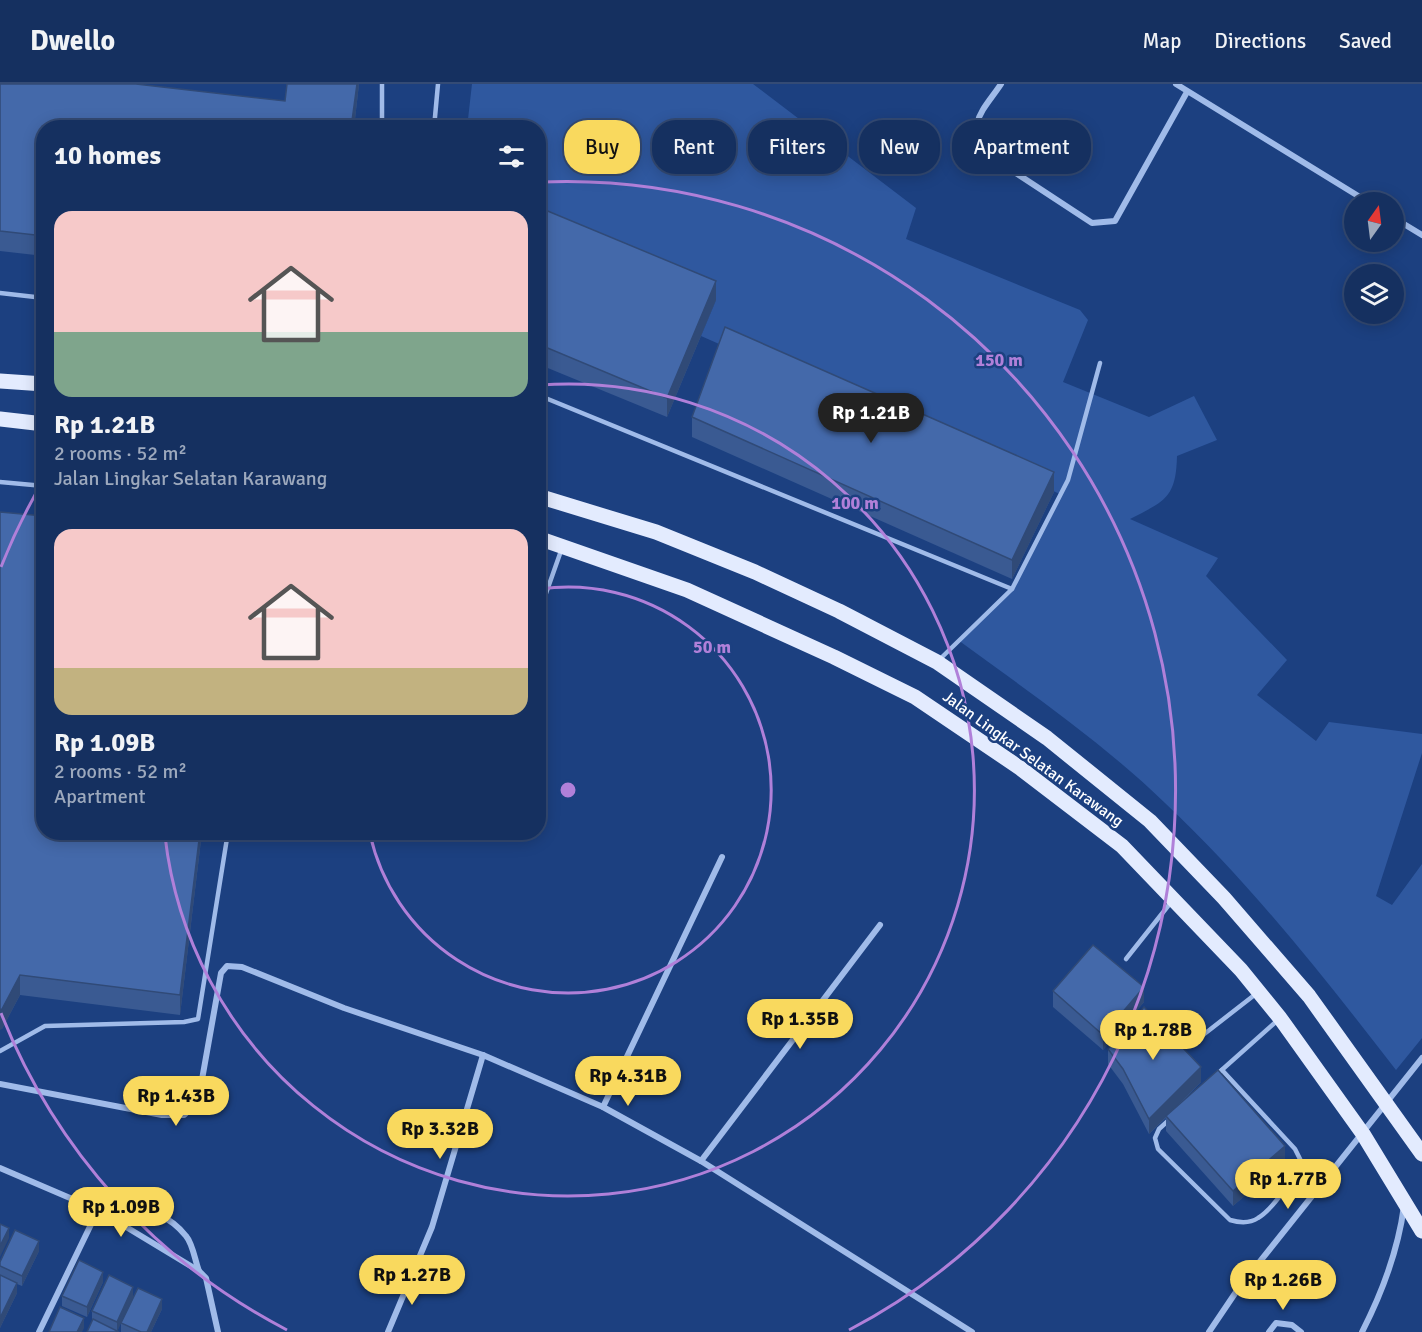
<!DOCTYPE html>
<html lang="en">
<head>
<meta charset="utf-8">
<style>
	body { margin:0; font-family:Signika,sans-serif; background:#223c69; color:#f1f3f6; height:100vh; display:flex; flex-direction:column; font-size:22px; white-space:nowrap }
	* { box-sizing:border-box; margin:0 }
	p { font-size:20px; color:#9da9bd }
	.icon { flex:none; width:33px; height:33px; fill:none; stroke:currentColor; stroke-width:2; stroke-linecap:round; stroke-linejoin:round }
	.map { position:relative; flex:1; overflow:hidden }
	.drawer { position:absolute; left:36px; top:36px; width:510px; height:720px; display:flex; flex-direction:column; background:#153060; border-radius:24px; box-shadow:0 3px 15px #0003,0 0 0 2px #344b75 }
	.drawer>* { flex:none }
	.guide { position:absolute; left:564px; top:36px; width:570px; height:54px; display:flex; gap:12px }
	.needle { width:39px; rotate:14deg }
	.controls { position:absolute; left:1344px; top:108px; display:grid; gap:12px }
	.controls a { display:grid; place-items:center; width:60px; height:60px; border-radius:50%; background:#153060; box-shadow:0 3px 15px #0003,0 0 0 2px #344b75; font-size:30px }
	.price { position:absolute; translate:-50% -51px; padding:0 14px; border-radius:21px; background:#f9d95e; color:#111; font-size:20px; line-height:39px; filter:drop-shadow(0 2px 3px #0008) }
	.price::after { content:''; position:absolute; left:50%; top:36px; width:18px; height:14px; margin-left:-9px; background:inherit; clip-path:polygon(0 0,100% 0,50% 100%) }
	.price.active { background:#222; color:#fff }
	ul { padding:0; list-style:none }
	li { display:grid; align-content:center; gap:12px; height:318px; padding:0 18px }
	li span { display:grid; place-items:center; height:186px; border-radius:18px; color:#555 }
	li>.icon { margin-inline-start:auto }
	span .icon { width:108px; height:108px; fill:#fffc; stroke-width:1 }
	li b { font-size:26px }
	h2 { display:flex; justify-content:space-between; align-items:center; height:72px; padding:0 18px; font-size:26px }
	.tag { padding:0 21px; border-radius:24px; background:#153060; box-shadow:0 3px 15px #0003,0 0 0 2px #344b75; font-size:21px; line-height:54px }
	.tag.active { background:#f9d95e; color:#111 }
	header { display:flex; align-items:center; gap:36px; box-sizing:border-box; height:84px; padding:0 30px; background:#153060; border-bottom:2px solid #344b75 }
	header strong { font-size:28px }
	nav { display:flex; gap:33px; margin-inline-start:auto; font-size:21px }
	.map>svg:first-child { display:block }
	.green { fill:#2f589f }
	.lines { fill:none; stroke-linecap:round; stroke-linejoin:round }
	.service { stroke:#a0bbe9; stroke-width:4.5 }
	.minor { stroke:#a0bbe9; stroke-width:6 }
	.primary { stroke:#e3ebfe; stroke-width:15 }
	.wall { fill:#3a5a92 }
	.shaded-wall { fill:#304a77 }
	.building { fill:#4469aa; stroke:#304a77; stroke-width:1.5 }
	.ring { fill:none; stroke:#b080d9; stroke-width:3 }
	.labels { text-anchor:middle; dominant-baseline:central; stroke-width:5; stroke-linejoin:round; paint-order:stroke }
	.street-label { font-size:16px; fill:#fff; stroke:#1c4080 }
	.centre { fill:#b080d9; stroke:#1c4080; stroke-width:3 }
	.ring-label { font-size:18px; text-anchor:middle; font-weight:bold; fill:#b080d9; stroke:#1c4080; stroke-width:5; stroke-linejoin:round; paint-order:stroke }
</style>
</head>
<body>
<header>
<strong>Dwello</strong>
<nav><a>Map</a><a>Directions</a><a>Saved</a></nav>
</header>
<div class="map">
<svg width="1422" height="1248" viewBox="0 0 1422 1248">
	<rect width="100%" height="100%" fill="#1c4080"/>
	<!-- green -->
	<path class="green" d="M472,0h281l163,124 -10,31 174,71 8,10 -25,62 86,35 45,-21 23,44 -40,16c-1,42 -12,45 -47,63l88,39 -12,18 81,84 -30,35 59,46 13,-19 93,12v19l-46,143 16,9 30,-41v174l-26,32c-72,-93 -145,-186 -231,-267 -63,-61 -136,-111 -207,-163l54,-51 48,-95 -359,-158 15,-36 -177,-73 -1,-99h-71z"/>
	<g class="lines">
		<!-- service -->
		<g class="service">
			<polyline points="382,44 382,0"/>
			<polyline points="434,44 438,0"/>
			<polyline points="0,209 44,214"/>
			<polyline points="538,311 1012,505"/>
			<polyline points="0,398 44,402"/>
			<polyline points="538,532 562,464"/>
			<polyline points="939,576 1012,505 1068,396 1100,279"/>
			<polyline points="1126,875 1172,817"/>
			<polyline points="1203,951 1257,909"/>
			<polyline points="0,967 45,942 184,938 198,935 228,748"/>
			<polyline points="1215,992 1278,936"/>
			<path d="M1170,1035l-11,10 -4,9 3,11 72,71c10,3 19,4 28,-2 14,-8 38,-42 43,-57l-6,-12 -73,-79"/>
		</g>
		<!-- minor -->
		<g class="minor">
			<path d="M1001,0c-18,27 -36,39 -14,70l105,69 23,-2 72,-129"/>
			<polyline points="1176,0 1368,118"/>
			<polyline points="1394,134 1422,151"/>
			<polyline points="0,1000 162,1031 184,1031 198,1018 221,889 227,882 242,883 344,924 483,971 603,1023 701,1077 972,1248"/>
			<polyline points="603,1023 722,773"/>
			<polyline points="701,1077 880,841"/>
			<polyline points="0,1084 98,1126 199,1187 206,1194 218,1248"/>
			<path d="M39,1248l59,-122 13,-10c26,4 58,14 75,36 7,8 9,25 13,35"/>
			<polyline points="388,1248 432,1143 483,971"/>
			<polyline points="1209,1248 1238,1205 1422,974"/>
			<polyline points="1269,1248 1276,1239 1292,1241 1301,1248"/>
			<path d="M1362,1248c21,-41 36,-81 42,-126"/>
		</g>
		<!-- primary -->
		<g class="primary">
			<polyline points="0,297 44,300"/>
			<polyline points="0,335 44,340"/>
			<polyline points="538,412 656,448 755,488 839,527 937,578 1047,654 1150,737 1224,814 1309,912 1422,1070"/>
			<polyline points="538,454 687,506 834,573 915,613 1020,684 1122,762 1241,886 1280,934 1363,1050 1422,1147"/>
		</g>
	</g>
	<!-- wall -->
	<g class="wall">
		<polygon points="0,0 285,17 287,0 359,0 354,44 44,44 44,172 0,167"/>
		<polygon points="538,123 716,216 667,333 538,280"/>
		<polygon points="692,333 1054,408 1012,495 692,353"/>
		<polygon points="44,432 202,748 180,931 20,911 2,945"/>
		<polygon points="1053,907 1144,918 1103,966 1053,923"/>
		<polygon points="1108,965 1201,998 1179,1021 1285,1077 1233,1122 1166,1047 1166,1034 1149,1050 1123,1000 1108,980"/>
		<polygon points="39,1167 22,1202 17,1200 17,1209 0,1244 0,1178"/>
		<polygon points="103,1198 87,1233 62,1222 62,1212"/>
		<polygon points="133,1213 117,1247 92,1236 92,1227"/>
		<polygon points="162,1225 151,1248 121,1248 121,1239"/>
	</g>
	<!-- shaded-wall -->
	<g class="shaded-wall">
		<polygon points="357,0 359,0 354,44 351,44"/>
		<polygon points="716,197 716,216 667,333 667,314"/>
		<polygon points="1054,388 1054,408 1012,495 1012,476"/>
		<polygon points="200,748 202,748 180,931 180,911"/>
		<polygon points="20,891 20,911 2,945 0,946 0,926"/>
		<polygon points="1144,903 1144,918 1103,966 1103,951"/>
		<polygon points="1201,983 1201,998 1149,1050 1149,1035"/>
		<polygon points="1285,1062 1285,1077 1233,1122 1233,1107"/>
		<polygon points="9,1144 9,1154 0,1173 0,1162"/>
		<polygon points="39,1157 39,1167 22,1202 22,1192"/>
		<polygon points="103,1188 103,1198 87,1233 87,1223"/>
		<polygon points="17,1199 17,1209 0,1244 0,1234"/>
		<polygon points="133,1203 133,1213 117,1248 117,1238"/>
		<polygon points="162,1215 162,1225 151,1248 147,1248"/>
		<polygon points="84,1234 84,1244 82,1248 77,1248"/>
	</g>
	<!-- building -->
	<g class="building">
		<polygon points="0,0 136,0 285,17 287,0 357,0 351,44 44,44 44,152 0,147"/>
		<polygon points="538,123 716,197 667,314 538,260"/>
		<polygon points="725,243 1054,388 1012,476 692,333"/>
		<polygon points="0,428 44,432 44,748 200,748 180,911 20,891 2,925 0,926"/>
		<polygon points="1093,861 1144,903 1103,951 1053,907"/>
		<polygon points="1144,923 1201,983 1149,1035 1123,985 1108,965"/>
		<polygon points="1218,986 1285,1062 1233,1107 1166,1032"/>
		<polygon points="0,1140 9,1144 0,1162"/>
		<polygon points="15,1146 39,1157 22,1192 0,1182 0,1178"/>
		<polygon points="79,1176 103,1188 87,1223 62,1212"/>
		<polygon points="0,1191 17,1199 0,1234"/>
		<polygon points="109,1191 133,1203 117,1238 92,1227"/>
		<polygon points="138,1204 162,1215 147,1248 141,1248 121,1239"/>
		<polygon points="60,1223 84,1234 77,1248 49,1248"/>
		<polygon points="93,1235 119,1248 87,1248"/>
	</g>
	<!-- distance rings -->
	<g class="ring">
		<path d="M540 505A203 203 0 1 1 370 750"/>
		<path d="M540 301A406 406 0 1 1 165 752"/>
		<path d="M287 1246A609 609 0 0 1 1 929M1 483A609 609 0 0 1 43 397M541 98A609 609 0 0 1 849 1246"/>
	</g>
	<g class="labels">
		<!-- street labels -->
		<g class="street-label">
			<text transform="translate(1033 675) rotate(36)">Jalan Lingkar Selatan Karawang</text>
		</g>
	</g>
	<circle cx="568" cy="706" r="9" class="centre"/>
	<g class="ring-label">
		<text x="999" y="282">150 m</text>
		<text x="855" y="425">100 m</text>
		<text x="712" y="569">50 m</text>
	</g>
</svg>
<div class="controls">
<a><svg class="needle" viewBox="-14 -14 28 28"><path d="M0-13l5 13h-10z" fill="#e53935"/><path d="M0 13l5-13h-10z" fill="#9da9bd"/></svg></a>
<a><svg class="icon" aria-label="layers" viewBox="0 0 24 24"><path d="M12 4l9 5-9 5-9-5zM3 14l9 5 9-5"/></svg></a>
</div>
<b class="price active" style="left:871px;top:360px">Rp 1.21B</b>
<b class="price" style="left:800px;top:966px">Rp 1.35B</b>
<b class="price" style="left:1153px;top:977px">Rp 1.78B</b>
<b class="price" style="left:628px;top:1023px">Rp 4.31B</b>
<b class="price" style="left:176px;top:1043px">Rp 1.43B</b>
<b class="price" style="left:440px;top:1076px">Rp 3.32B</b>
<b class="price" style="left:1288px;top:1126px">Rp 1.77B</b>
<b class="price" style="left:121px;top:1154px">Rp 1.09B</b>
<b class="price" style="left:412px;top:1222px">Rp 1.27B</b>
<b class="price" style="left:1283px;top:1227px">Rp 1.26B</b>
<div class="guide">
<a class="tag active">Buy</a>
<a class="tag">Rent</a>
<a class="tag">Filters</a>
<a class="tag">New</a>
<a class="tag">Apartment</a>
</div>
<section class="drawer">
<h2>10 homes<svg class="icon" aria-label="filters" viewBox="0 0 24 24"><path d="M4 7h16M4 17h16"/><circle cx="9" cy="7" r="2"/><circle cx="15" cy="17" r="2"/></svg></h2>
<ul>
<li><span style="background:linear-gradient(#f6c9c9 65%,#7fa58c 0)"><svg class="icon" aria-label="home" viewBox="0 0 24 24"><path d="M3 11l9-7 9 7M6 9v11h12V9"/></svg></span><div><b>Rp 1.21B</b><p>2 rooms · 52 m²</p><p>Jalan Lingkar Selatan Karawang</p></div></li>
<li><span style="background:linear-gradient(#f6c9c9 75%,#c2b280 0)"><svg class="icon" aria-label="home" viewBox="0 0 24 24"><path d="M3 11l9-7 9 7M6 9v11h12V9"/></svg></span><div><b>Rp 1.09B</b><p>2 rooms · 52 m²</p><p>Apartment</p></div></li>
</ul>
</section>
</div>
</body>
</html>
